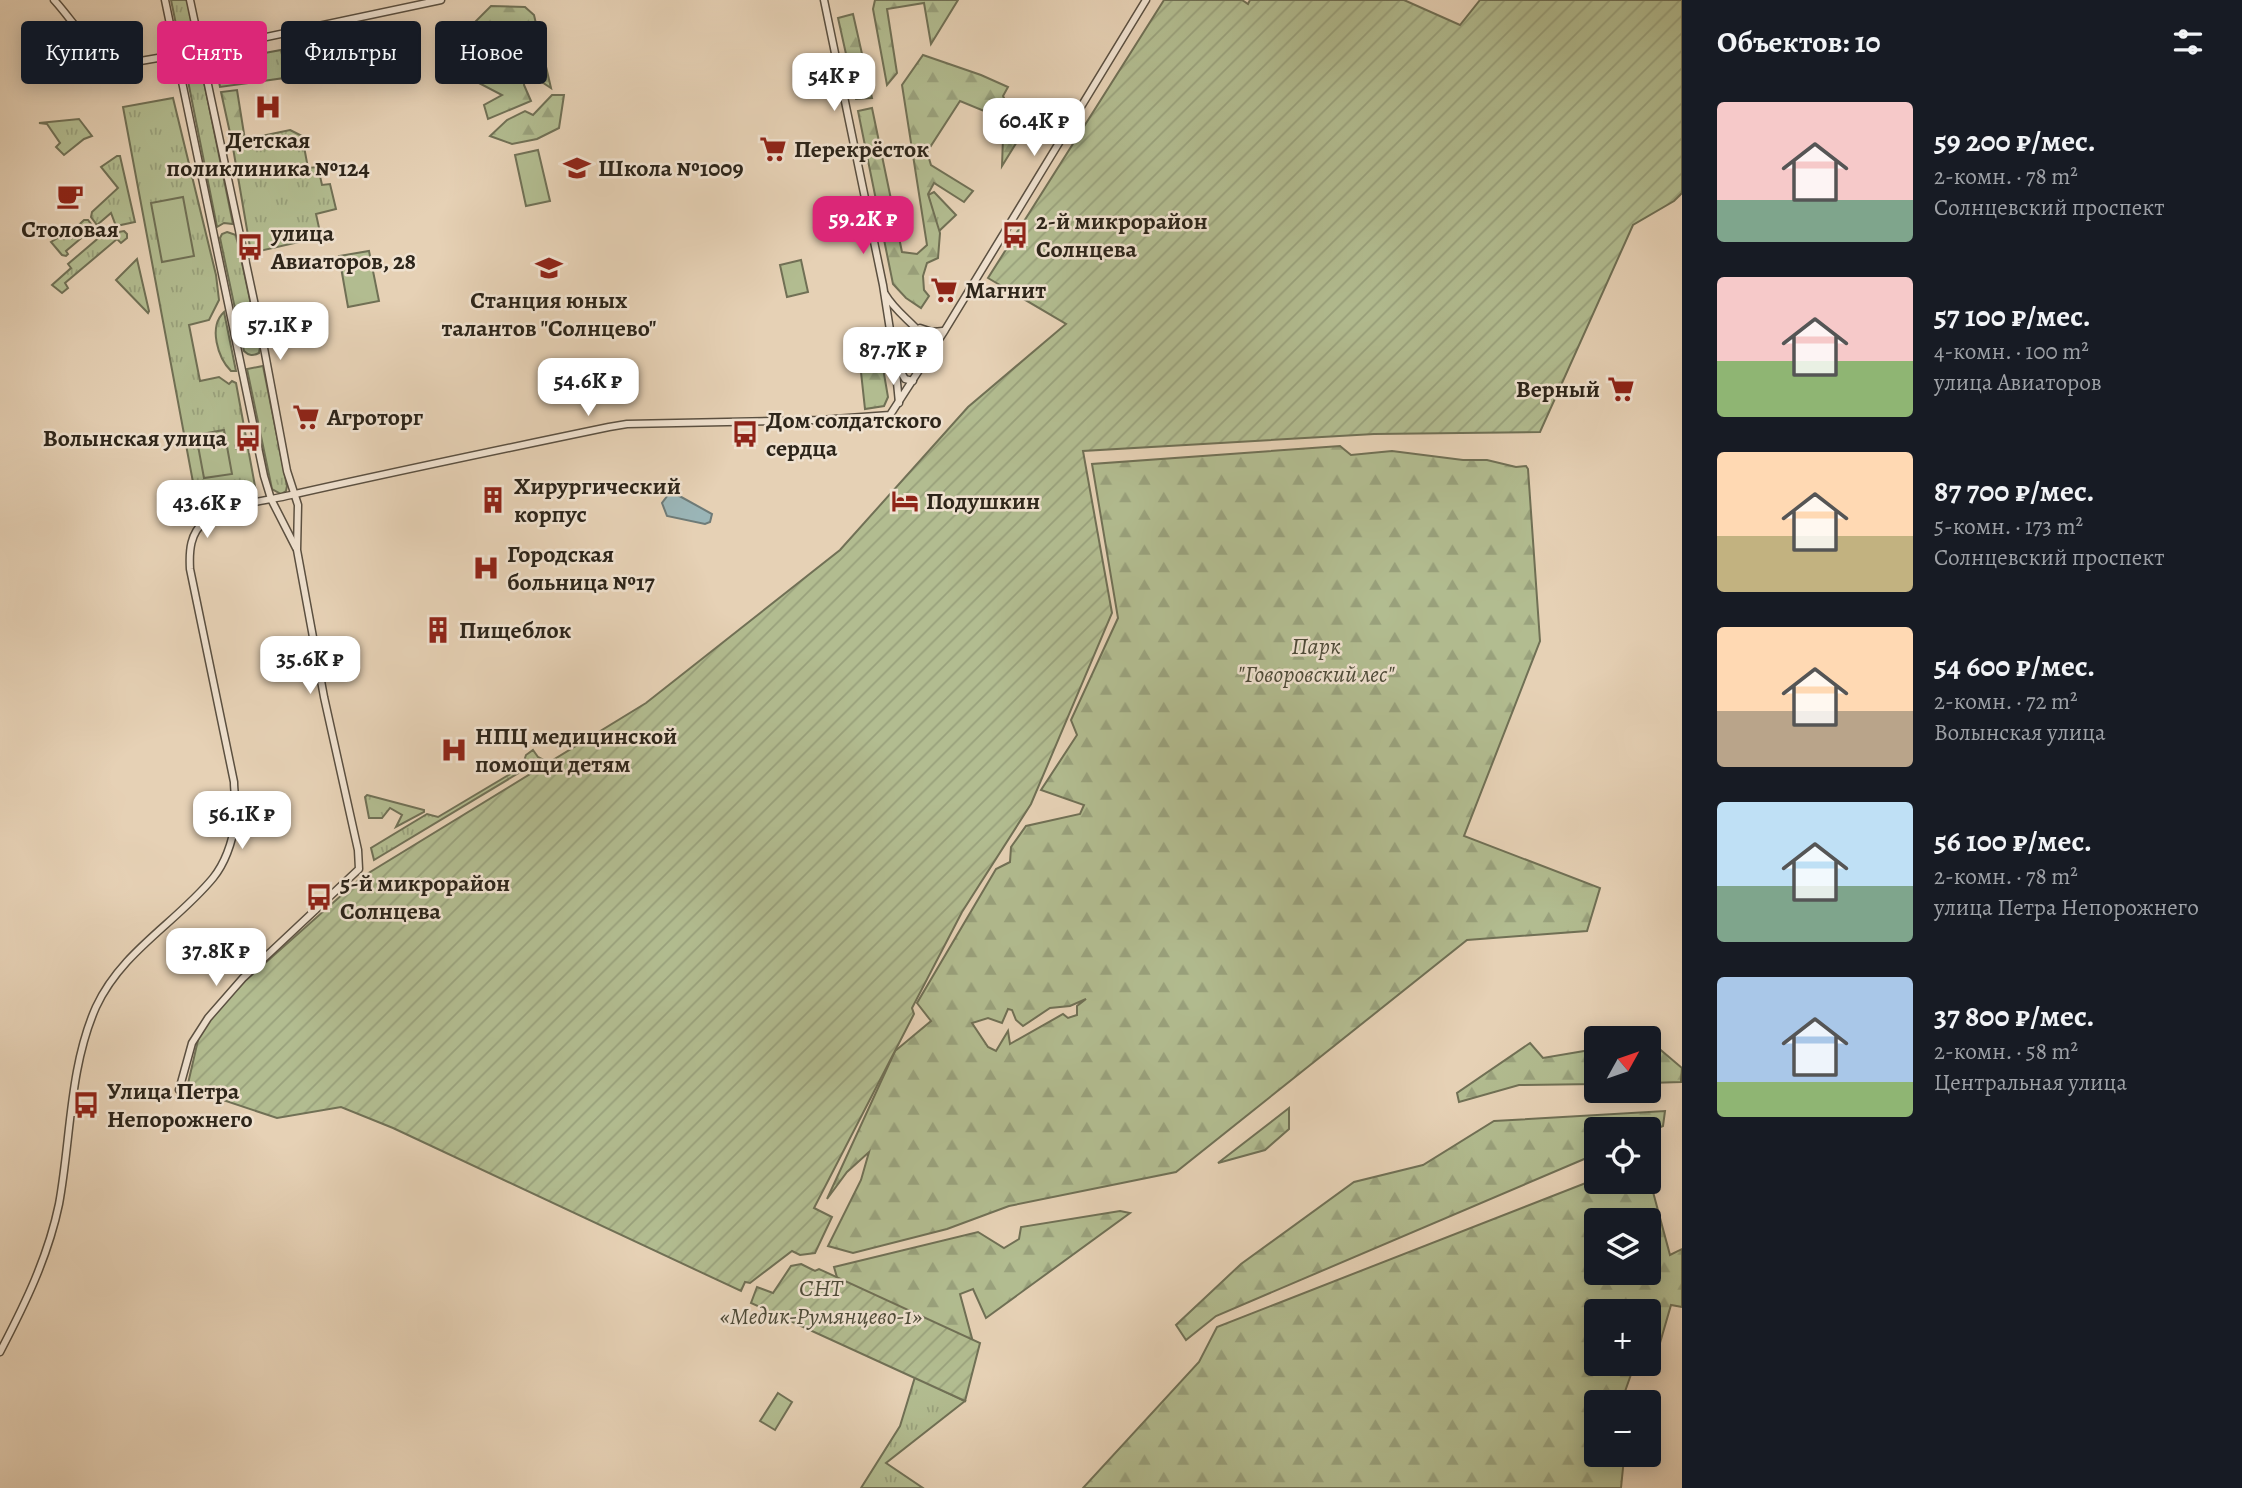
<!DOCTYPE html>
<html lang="ru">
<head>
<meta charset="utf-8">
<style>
	body { margin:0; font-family:Alegreya,serif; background:#20242c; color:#f1f3f6; height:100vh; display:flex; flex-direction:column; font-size:26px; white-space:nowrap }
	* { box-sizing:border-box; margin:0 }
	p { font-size:23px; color:#9ea1a6 }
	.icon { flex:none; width:38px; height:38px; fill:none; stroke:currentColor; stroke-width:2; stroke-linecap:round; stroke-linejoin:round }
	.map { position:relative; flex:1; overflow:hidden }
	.side { display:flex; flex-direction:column; background:#171b24; width:560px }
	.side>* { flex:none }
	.guide { position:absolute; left:21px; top:21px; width:665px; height:63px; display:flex; gap:14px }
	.needle { width:46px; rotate:50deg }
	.controls { position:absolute; left:1584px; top:1026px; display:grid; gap:14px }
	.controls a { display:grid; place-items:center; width:77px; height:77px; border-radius:7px; background:#171b24; box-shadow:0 4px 18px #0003; font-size:35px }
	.price { position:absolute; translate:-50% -60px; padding:0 16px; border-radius:14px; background:#fff; color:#222; font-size:23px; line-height:46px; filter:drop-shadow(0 2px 4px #0008) }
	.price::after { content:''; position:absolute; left:50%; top:42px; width:21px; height:16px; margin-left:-10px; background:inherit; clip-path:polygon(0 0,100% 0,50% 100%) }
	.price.selected { background:#db2777; color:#fff }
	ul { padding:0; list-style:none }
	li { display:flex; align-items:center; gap:21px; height:175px; padding:0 35px }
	li span { display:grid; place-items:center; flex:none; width:196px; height:140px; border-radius:7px; color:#555 }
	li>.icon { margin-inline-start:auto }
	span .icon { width:84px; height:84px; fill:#fffc; stroke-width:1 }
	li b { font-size:30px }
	h2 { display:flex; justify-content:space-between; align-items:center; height:84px; padding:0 35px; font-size:30px }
	.tag { padding:0 24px; border-radius:7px; background:#171b24; box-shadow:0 4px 18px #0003; font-size:24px; line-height:63px }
	.tag.selected { background:#db2777; color:#fff }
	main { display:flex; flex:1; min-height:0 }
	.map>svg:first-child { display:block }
	.grass { fill:url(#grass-tufts); stroke:#707055; stroke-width:2 }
	.forest { fill:url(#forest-firs); stroke:#707055; stroke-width:2; fill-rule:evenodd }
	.garden { fill:url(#garden-furrows); stroke:#707055; stroke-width:2 }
	.pitch { fill:#b2bc90; stroke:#707055; stroke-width:2 }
	.water { fill:#9ab5b7; stroke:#6e7b78; stroke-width:2 }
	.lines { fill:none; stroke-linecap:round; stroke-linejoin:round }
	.tertiary-casing { stroke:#5b5041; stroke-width:9 }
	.tertiary { stroke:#efe1cf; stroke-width:6 }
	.labels { text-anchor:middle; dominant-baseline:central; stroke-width:5; stroke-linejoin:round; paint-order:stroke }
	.poi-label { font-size:24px; font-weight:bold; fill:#2d251a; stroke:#efe1cf; text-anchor:start }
	.park-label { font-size:24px; font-style:italic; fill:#4e4b38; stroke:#efe1cf }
</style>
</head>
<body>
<main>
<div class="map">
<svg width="1682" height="1488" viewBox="0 0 1682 1488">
	<defs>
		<pattern id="grass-tufts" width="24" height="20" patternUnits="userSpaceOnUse" patternTransform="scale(1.75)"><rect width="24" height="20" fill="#b2bc90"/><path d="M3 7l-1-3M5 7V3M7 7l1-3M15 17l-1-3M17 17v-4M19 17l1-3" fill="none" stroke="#99a17c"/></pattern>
		<pattern id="forest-firs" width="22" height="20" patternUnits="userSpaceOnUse" patternTransform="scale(1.75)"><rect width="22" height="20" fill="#b2bc90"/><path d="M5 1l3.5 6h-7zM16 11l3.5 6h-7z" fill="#99a17c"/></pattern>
		<pattern id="garden-furrows" width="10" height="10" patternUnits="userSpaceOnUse" patternTransform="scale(1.75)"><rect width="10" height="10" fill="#b2bc90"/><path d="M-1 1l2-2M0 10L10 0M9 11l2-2" fill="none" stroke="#99a17c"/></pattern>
	</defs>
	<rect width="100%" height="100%" fill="#e6d1b5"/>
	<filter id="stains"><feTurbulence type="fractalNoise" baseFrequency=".00286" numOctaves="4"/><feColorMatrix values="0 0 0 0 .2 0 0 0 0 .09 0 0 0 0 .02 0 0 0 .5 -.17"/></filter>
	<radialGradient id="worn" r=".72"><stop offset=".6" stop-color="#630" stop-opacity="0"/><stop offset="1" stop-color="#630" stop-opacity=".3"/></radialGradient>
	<!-- grass -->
	<g class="grass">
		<path d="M171,0h16l8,37 -2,6c-6,2 -10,1 -14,-4z"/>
		<polygon points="281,50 286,73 284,78 220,87 215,62"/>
		<polygon points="201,67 233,224 224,223 217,227 186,71"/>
		<polygon points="173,98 216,275 219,300 209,320 189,325 200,381 219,377 229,384 232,381 236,383 257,497 198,509 123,107"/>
		<polygon points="79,119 92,136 84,139 64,155 56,147 60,143 47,124 39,123"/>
		<polygon points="290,130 302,136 308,168 318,167 322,185 330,184 336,209 316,214 321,237 251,253 232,142"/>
		<polygon points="117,156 120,156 135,222 116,226 111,213 97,225 91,217 92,212 118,188 101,167"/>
		<polygon points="934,192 956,215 938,232 928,195"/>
		<polygon points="84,220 88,220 95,229 92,229 66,251 68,254 66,256 62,255 51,242 61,236 64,239"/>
		<polygon points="124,231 127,234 127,238 121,243 117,239 65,283 68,288 62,293 52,285 71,268 68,264 102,235"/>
		<path d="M227,232l9,3 24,112 -1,6c-6,3 -10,3 -15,-2l-24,-113 2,-4z"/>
		<polygon points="137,259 149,311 148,313 116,280"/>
		<path d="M224,312l12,59h-5c-13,-13 -23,-44 -7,-59z"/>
		<polygon points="263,366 287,486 286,491 281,494 272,489 247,369"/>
		<polygon points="533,750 538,757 542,759 374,860 371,848 427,814 438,817 522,767 526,755"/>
		<polygon points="367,795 424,810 424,812 396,827 402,815 390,808 382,818 369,818 365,797"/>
		<polygon points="915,1377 965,1401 886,1463 923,1488 861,1488 900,1426"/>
	</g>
	<!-- forest -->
	<g class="forest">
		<polygon points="875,0 958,0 931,44 924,3 887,9 897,73 887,85 873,9"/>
		<polygon points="491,6 525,7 534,15 551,88 525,71 524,85 531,101 488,119 484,105 502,95 477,82 470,58 466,31"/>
		<polygon points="853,14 872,98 856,99 838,18"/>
		<polygon points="923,55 981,75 1008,87 1003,96 1012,115 1032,101 1039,106 1002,166 1003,138 994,115 960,101 927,152 931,165 973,191 964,202 934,183 928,194 940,233 938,258 927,263 923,276 924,290 929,296 921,308 906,298 893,284 858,111 872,108 902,252 917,254 927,245 902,85"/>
		<polygon points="237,90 245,140 232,142 221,92"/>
		<polygon points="552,95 564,95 559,128 537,139 512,144 490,136 507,120 525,111 533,115"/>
		<polygon points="883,368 888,397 884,406 865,409 861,372"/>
		<path d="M1340,446l11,9 41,-4 71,9h24l29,7 10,-1 2,3 12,172 -76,195 136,52 -13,43 -120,9 -291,232 -167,34 -62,23 -94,24 -25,-7 33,-66 8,-28 -22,20 -20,27 68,-148 36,-30 -14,-18 79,-134 14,-7 1,-15 15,-21 54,-12 4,-9 -43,-15 36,-55 -6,-15 47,-102 -26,-154zM1086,999l-9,7v9l-9,3 -5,-4 -53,30 -2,-13 -12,20 -8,-4 -16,-24 16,-5 14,5 6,-14 4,1 4,10 7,6 27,-18 20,-2z"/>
		<polygon points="1530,1043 1543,1058 1596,1049 1596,1084 1519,1085 1459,1102 1457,1093"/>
		<polygon points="1648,1046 1656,1046 1682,1068 1681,1082 1649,1083"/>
		<polygon points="1289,1108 1289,1129 1265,1150 1218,1163"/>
		<polygon points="1665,1111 1663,1126 1649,1132 1648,1129 1596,1129 1596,1154 1216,1316 1186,1340 1176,1325 1241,1264 1354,1182 1423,1165 1494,1121"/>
		<path d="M1649,1177l21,78 12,-6v58l-11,-2 -11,38 -11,3 -1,-35h-52v52h39l-13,37 3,2h-29v52h42l-14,4 -3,30h-538l116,-126 18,-35 379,-148v2h52zM1596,1220h52v52h-52z"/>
		<polygon points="1120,1211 1130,1213 986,1318 973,1289 960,1294 973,1342 838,1281 834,1267 978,1232 1004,1248 1019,1239 1021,1227"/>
	</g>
	<!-- garden -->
	<g class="garden">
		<polygon points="1164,0 1242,0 1248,4 1250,0 1404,0 1460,25 1480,0 1682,0 1682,193 1674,201 1633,225 1540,432 1374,434 1083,451 1112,613 1031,804 962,912 912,1008 914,1014 814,1208 832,1217 815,1253 800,1255 792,1251 750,1283 745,1282 741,1291 393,1128 341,1107 277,1118 187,1088 201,1027 245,981 362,877 646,703 840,550 968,407 1066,324 988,278"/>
		<polygon points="801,1264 815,1271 819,1269 980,1343 965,1401 751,1303 757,1287 773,1293 791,1266"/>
	</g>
	<!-- pitch -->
	<g class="pitch">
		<polygon points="538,150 550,201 526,206 515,155"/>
		<polygon points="183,197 194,256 162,262 151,203"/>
		<polygon points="369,251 379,301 348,307 339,256"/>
		<polygon points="801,260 808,292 787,297 780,265"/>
		<polygon points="224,430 232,474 204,478 196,435"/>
		<polygon points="778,1393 792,1402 775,1430 760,1421"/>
	</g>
	<!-- water -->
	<polygon class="water" points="674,493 712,514 710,522 705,524 667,516 662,503 668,495"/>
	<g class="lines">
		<defs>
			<g id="tertiary">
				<path d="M54,0c19,20 41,60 69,64l87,-15 231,-49"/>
				<polyline points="165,0 264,476 271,499 296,548"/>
				<polyline points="824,0 883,285 895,362 899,403"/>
				<path d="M885,294c13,22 34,31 47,56"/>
				<polyline points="920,328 932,332 943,331"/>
				<polyline points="898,367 905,379 913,381"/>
				<polyline points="179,1090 192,1043 208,1018 243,978 359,869 358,850 324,697 297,550 298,505 287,471 264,348 190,0"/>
				<path d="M0,1352c25,-48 48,-95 59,-148 12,-65 10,-136 37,-197 26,-56 80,-84 117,-129 13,-16 20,-40 23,-59 1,-12 -2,-26 -2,-37l-44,-213c-1,-18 0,-36 15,-48 19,-17 62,-20 86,-26 106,-24 212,-46 318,-68l18,-3 193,-4 70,-5 55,-85 201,-330"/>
			</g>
		</defs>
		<!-- tertiary casing -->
		<use href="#tertiary" class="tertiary-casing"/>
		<!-- tertiary -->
		<use href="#tertiary" class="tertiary"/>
	</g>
	<!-- icons -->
	<defs>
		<symbol id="hospital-bare" viewBox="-9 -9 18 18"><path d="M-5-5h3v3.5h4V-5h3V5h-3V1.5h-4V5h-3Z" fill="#8f2418" stroke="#efe1cf" stroke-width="2.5" paint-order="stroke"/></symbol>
		<symbol id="supermarket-bare" viewBox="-9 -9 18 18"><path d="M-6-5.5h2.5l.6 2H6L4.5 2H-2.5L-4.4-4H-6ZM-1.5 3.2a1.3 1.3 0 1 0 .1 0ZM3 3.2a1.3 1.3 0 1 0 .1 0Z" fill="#8f2418" stroke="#efe1cf" stroke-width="2.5" paint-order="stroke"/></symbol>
		<symbol id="school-bare" viewBox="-9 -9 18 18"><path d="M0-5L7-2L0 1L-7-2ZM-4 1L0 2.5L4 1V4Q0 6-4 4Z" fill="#8f2418" stroke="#efe1cf" stroke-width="2.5" paint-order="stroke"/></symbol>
		<symbol id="cafe-bare" viewBox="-9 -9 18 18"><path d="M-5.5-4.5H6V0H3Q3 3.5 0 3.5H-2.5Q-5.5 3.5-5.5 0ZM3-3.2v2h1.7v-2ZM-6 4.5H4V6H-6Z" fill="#8f2418" stroke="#efe1cf" stroke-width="2.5" paint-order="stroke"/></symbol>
		<symbol id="bus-bare" viewBox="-9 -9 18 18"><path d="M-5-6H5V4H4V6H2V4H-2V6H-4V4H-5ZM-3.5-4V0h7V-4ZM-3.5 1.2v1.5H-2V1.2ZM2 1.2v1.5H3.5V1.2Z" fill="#8f2418" stroke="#efe1cf" stroke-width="2.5" paint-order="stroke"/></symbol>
		<symbol id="building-bare" viewBox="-9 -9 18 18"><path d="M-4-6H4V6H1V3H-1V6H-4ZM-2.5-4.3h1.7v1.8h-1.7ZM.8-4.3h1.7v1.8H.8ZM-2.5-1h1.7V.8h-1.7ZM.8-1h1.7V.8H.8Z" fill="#8f2418" stroke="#efe1cf" stroke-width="2.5" paint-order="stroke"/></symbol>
		<symbol id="hotel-bare" viewBox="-9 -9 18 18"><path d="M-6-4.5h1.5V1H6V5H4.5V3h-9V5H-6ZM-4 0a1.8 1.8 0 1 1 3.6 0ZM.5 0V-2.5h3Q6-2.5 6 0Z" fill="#8f2418" stroke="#efe1cf" stroke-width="2.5" paint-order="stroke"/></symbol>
	</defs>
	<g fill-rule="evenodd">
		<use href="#hospital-bare" x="249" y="88" width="38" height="38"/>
		<use href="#supermarket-bare" x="754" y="130" width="38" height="38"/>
		<use href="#school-bare" x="558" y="149" width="38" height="38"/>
		<use href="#cafe-bare" x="51" y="177" width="38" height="38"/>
		<use href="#bus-bare" x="996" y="216" width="38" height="38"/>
		<use href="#bus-bare" x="231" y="228" width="38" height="38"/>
		<use href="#school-bare" x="530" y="249" width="38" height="38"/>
		<use href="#supermarket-bare" x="925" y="271" width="38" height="38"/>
		<use href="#supermarket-bare" x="1602" y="370" width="38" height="38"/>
		<use href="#supermarket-bare" x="287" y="398" width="38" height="38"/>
		<use href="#bus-bare" x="726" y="415" width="38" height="38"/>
		<use href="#bus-bare" x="229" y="419" width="38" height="38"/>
		<use href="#building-bare" x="474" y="481" width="38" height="38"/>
		<use href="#hotel-bare" x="886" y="482" width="38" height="38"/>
		<use href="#hospital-bare" x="467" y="549" width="38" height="38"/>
		<use href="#building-bare" x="419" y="611" width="38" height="38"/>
		<use href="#hospital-bare" x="435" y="731" width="38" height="38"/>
		<use href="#bus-bare" x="300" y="878" width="38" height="38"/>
		<use href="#bus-bare" x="67" y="1086" width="38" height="38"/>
	</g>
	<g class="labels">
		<!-- poi labels -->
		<g class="poi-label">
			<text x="268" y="140" text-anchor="middle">Детская<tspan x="268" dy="28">поликлиника №124</tspan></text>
			<text x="794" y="149">Перекрёсток</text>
			<text x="598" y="168">Школа №1009</text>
			<text x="1036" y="221">2-й микрорайон<tspan x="1036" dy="28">Солнцева</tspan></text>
			<text x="70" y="229" text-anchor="middle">Столовая</text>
			<text x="271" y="233">улица<tspan x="271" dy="28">Авиаторов, 28</tspan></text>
			<text x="965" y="290">Магнит</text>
			<text x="549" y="300" text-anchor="middle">Станция юных<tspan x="549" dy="28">талантов "Солнцево"</tspan></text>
			<text x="1600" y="389" text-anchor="end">Верный</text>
			<text x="327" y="417">Агроторг</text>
			<text x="766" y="420">Дом солдатского<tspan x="766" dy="28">сердца</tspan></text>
			<text x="227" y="438" text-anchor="end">Волынская улица</text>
			<text x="514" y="486">Хирургический<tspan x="514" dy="28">корпус</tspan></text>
			<text x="926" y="501">Подушкин</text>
			<text x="507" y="554">Городская<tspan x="507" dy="28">больница №17</tspan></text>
			<text x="459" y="630">Пищеблок</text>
			<text x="475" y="736">НПЦ медицинской<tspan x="475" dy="28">помощи детям</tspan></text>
			<text x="340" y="883">5-й микрорайон<tspan x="340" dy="28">Солнцева</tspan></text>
			<text x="107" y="1091">Улица Петра<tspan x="107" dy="28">Непорожнего</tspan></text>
		</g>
		<!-- park labels -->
		<g class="park-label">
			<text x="1316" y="646">Парк<tspan x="1316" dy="28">"Говоровский лес"</tspan></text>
			<text x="821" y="1288">СНТ<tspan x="821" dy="28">«Медик-Румянцево-1»</tspan></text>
		</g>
	</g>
	<rect width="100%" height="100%" filter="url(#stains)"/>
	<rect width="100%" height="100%" fill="url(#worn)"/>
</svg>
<div class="controls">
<a><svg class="needle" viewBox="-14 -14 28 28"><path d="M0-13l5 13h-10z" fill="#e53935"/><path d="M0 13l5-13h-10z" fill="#9ea1a6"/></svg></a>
<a><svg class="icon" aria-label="locate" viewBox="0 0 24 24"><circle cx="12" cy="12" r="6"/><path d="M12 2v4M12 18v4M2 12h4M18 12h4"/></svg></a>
<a><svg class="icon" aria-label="layers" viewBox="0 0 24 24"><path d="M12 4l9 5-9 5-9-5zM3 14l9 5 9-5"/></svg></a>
<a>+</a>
<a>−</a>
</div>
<b class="price" style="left:834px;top:113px">54K ₽</b>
<b class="price" style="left:1034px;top:158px">60.4K ₽</b>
<b class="price selected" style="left:863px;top:256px">59.2K ₽</b>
<b class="price" style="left:280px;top:362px">57.1K ₽</b>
<b class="price" style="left:893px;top:387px">87.7K ₽</b>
<b class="price" style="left:588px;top:418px">54.6K ₽</b>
<b class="price" style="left:207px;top:540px">43.6K ₽</b>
<b class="price" style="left:310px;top:696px">35.6K ₽</b>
<b class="price" style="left:242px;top:851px">56.1K ₽</b>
<b class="price" style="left:216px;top:988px">37.8K ₽</b>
<div class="guide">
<a class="tag">Купить</a>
<a class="tag selected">Снять</a>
<a class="tag">Фильтры</a>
<a class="tag">Новое</a>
</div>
</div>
<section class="side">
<h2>Объектов: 10<svg class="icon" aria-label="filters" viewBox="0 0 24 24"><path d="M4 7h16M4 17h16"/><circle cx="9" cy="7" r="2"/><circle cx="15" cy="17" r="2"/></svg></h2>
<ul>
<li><span style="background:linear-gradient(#f6c9c9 70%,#7fa58c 0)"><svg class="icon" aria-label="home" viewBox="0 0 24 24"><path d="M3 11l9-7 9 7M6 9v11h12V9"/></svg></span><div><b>59 200 ₽/мес.</b><p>2-комн. · 78 m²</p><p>Солнцевский проспект</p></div></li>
<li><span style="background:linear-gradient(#f6c9c9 60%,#8fb573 0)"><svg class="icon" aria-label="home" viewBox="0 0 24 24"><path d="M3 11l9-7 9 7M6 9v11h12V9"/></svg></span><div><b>57 100 ₽/мес.</b><p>4-комн. · 100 m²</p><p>улица Авиаторов</p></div></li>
<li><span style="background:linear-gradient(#ffd9b3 60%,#c2b280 0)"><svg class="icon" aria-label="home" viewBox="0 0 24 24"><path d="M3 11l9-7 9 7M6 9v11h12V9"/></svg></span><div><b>87 700 ₽/мес.</b><p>5-комн. · 173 m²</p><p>Солнцевский проспект</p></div></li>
<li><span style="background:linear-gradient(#ffd9b3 60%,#b9a48a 0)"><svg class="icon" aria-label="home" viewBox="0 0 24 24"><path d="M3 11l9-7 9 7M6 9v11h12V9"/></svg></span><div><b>54 600 ₽/мес.</b><p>2-комн. · 72 m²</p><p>Волынская улица</p></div></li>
<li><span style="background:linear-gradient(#bfe0f5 60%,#7fa58c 0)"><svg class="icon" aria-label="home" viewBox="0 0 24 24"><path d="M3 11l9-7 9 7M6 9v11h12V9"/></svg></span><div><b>56 100 ₽/мес.</b><p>2-комн. · 78 m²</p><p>улица Петра Непорожнего</p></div></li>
<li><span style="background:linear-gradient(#a9c7e8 75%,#8fb573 0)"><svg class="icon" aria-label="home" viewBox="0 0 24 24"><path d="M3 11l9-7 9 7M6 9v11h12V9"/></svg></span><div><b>37 800 ₽/мес.</b><p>2-комн. · 58 m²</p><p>Центральная улица</p></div></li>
</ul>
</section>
</main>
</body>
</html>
